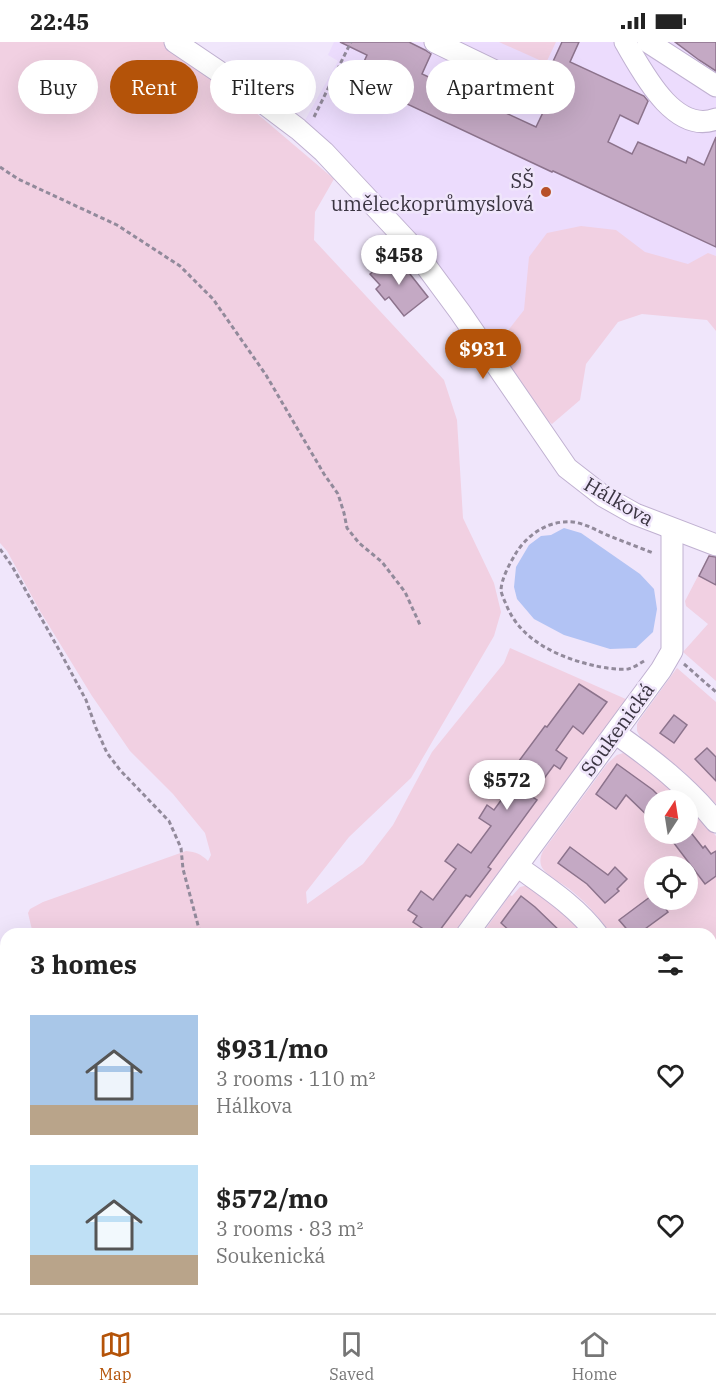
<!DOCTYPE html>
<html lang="en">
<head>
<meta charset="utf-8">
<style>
	body { margin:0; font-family:"IBM Plex Serif",serif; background:#f2f2f2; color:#222; height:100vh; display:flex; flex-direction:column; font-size:22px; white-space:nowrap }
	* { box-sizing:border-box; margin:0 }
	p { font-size:20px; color:#767676 }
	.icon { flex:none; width:33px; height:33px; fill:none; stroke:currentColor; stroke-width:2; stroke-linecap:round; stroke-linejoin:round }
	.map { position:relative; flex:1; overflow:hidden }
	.side { position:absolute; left:0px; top:886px; width:717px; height:386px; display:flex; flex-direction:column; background:#fff; border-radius:18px 18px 0 0; box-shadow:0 6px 24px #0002 }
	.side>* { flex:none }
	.hud { position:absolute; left:18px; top:18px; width:681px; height:54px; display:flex; gap:12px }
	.needle { width:39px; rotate:12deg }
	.tools { position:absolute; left:644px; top:748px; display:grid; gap:12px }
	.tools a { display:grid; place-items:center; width:54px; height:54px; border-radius:50%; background:#fff; box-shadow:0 6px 24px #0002; font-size:30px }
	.price { position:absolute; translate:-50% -51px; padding:0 14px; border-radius:21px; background:#fff; color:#222; font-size:20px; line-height:39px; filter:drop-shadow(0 2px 3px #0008) }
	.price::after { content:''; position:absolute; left:50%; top:36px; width:18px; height:14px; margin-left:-9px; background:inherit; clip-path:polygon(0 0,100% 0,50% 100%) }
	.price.active { background:#b45309; color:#fff }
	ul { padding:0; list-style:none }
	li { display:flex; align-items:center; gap:18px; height:150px; padding:0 30px }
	li span { display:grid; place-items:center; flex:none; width:168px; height:120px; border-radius:0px; color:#555 }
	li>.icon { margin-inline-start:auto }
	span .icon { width:72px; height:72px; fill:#fffc; stroke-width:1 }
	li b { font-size:26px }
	h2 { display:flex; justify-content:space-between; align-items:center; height:72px; padding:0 30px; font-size:26px }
	.tag { padding:0 21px; border-radius:27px; background:#fff; box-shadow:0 6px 24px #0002; font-size:21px; line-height:54px }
	.tag.active { background:#b45309; color:#fff }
	.status { display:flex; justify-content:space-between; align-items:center; height:42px; padding:0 30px; background:#fff; direction:ltr }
	.status svg { height:16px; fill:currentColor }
	.tabs { display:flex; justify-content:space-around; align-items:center; height:84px; border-top:2px solid #e0e0e0; background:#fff; font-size:16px; color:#767676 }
	.tabs a { display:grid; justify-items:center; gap:3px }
	.tabs .active { color:#b45309 }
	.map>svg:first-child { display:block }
	.built { fill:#ecdcfd }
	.green { fill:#f1d0e2; fill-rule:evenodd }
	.water { fill:#b2c3f4 }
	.building { fill:#c4a9c4; stroke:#8c738c; stroke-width:1.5 }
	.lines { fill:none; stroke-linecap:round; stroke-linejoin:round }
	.minor-casing { stroke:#c0b1d1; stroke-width:23 }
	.major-casing { stroke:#c0b1d1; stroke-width:29 }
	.path { stroke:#928a9b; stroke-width:3; stroke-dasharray:4.5 3; stroke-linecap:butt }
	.minor { stroke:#fff; stroke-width:21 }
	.major { stroke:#fff; stroke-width:27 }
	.poi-dot { fill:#b85128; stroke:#f0e6fb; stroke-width:2 }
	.labels { text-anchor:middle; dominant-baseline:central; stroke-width:5; stroke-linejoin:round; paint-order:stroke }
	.poi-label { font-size:20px; fill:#3b3542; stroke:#f0e6fb; text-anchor:end }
	.street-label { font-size:20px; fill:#3b3542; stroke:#f0e6fb }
</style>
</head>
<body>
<div class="status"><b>22:45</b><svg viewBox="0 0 49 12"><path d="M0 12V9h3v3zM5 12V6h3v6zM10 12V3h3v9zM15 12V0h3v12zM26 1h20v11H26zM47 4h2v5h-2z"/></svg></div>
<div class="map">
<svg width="716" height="1271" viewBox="0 0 716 1271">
	<rect width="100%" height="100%" fill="#f0e6fb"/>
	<!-- built -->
	<polygon class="built" points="334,0 716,0 716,265 556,265 491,295 466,267 361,132 305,78 338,19 328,13"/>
	<!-- green -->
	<g class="green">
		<path d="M0,0h164l64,47 106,90 -19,33 -1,28 130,140 13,40 6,98 31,65 7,29 -7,24 -83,142 -62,59 -43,55 1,12 56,-40 30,-39 39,-73 72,-89 6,-15 118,52 -172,234h-423l-5,-21 2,-4 13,-7 143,-51c10,1 15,3 22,10l3,-6 -6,-22 -32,-39 -43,-43 -38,-55 -52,-85 -33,-60 -7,-8z"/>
		<polygon points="499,0 556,0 546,21"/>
		<polygon points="581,184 616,188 645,210 688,222 708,211 716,214 716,289 707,278 642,272 618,280 586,322 580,358 552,382 507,347 497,321 503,295 524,268 529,215 547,191"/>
		<polygon points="710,511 716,513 716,639 683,610 708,582 686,564 685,559"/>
		<polygon points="677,626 716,660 716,762 683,729 642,698 637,689 637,682 640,677"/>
		<path d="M623,711l5,1 30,23 27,24h-31v33h33v-31l29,33v327l-5,1v-230h-100c-11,-15 -23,-30 -38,-42 -9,-8 -23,-14 -30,-23 -4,-6 -3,-12 0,-18l64,-87 10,-9zM654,825h33v33h-33z"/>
		<polygon points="528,843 563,868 585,892 482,892 510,853 512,854 520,845"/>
	</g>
	<!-- water -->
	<polygon class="water" points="564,486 581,491 640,532 654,547 657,567 653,590 636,606 610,607 564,593 534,577 517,557 514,545 516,525 529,503 541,494 551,493"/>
	<!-- building -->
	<g class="building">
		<polygon points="340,0 409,0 425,8 431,12 422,32 536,85 556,43 545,37 562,0 579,0 570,20 644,54 648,59 638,82 620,73 608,100 632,112 638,100 686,121 688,115 704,123 716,95 716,205 553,129 552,130 407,62 409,58 389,48 387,44 362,33 361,26 367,13"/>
		<polygon points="675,0 716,0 716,29 699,18"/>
		<polygon points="395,213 428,255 404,274 389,255 385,258 376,247 380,243 370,232"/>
		<polygon points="709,514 716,515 716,543 699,534"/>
		<polygon points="579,642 607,660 583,692 573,684 556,708 567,716 560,727 554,723 531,754 537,758 488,825 491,827 470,855 466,853 437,892 431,892 413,880 417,874 408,868 421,849 433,858 456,827 445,819 458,802 471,811 491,784 479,776 487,763 494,768 510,746 502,740 514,722 516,723 545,684 547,685"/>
		<polygon points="674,673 687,683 674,701 660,691"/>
		<polygon points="707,706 716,715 716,739 695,717"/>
		<polygon points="617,722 653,748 664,759 654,759 654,780 626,753 616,767 596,752"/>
		<polygon points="667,792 692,792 703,806 705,804 711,812 716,809 716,834 705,842"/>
		<polygon points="570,805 608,833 615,825 627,837 617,847 619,849 605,861 587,842 558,821"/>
		<polygon points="654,852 654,858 659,858 668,870 638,892 631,892 619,878"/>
		<polygon points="521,854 535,865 563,892 513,892 501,881"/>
	</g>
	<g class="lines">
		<defs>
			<g id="minor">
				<polyline points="175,0 249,50 298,87 324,110 409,201 460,270 567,426 603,454 635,472 716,503"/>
				<polyline points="435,0 524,43"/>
				<path d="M625,0c17,29 49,93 91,77"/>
				<polyline points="648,0 716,44"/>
				<path d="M615,691c37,26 72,53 101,89"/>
				<path d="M517,824c29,21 59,40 80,68"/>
				<polyline points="467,892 661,628 672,609 672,487"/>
				<polyline points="711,1134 716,1133"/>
			</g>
			<g id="major">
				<polyline points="711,1197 716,1195"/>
				<polyline points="497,1271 512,1266"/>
			</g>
		</defs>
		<!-- minor casing -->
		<use href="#minor" class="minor-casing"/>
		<!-- major casing -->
		<use href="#major" class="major-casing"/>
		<!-- path -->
		<g class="path">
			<polyline points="314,75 351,0"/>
			<polyline points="0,125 18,137 117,183 180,224 213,257 266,333 324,432 338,452 344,471 347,486 359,501 382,520 405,550 421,585"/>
			<polyline points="0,507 12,524 58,606 86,658 96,686 107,711 120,728 169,779 181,806 183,827 199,887 203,892"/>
			<path d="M644,619c-5,3 -11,7 -16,8 -10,1 -23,-1 -32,-3 -36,-8 -76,-25 -90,-62 -2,-4 -4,-9 -5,-13 0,-12 9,-28 15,-38 10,-16 28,-30 48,-31 16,-2 29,7 43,13 15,6 31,12 46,18"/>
			<polyline points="684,622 716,650"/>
			<polyline points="0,1093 6,1093"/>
		</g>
		<!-- minor -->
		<use href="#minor" class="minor"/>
		<!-- major -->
		<use href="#major" class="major"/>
	</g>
	<!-- markers -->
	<circle class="poi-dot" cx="546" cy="150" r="6"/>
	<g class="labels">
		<!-- poi labels -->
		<g class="poi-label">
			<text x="534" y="138">SŠ<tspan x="534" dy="23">uměleckoprůmyslová</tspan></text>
		</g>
		<!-- street labels -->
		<g class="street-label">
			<text transform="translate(619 459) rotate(30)">Hálkova</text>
			<text transform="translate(617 687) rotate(-54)">Soukenická</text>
		</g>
	</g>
</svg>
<div class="tools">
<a><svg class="needle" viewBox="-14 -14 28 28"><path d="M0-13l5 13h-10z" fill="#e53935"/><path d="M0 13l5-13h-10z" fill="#767676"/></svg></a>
<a><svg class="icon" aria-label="locate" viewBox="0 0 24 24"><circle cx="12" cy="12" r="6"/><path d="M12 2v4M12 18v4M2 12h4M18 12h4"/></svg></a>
</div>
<b class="price" style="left:399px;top:244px">$458</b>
<b class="price active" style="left:483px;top:338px">$931</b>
<b class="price" style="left:507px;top:769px">$572</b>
<div class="hud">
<a class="tag">Buy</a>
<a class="tag active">Rent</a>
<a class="tag">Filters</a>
<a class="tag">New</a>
<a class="tag">Apartment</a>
</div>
<section class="side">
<h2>3 homes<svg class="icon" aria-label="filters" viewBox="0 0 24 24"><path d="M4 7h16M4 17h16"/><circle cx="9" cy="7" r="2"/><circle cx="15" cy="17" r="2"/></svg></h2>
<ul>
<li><span style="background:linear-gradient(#a9c7e8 75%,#b9a48a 0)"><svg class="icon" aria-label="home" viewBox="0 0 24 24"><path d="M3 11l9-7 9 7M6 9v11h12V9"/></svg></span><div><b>$931/mo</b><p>3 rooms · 110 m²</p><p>Hálkova</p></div><svg class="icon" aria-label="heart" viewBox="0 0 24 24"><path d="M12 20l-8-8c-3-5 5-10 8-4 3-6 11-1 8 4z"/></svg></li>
<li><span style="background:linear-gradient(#bfe0f5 75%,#b9a48a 0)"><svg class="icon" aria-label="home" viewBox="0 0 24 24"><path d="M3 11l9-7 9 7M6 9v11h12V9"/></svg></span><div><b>$572/mo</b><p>3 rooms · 83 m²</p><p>Soukenická</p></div><svg class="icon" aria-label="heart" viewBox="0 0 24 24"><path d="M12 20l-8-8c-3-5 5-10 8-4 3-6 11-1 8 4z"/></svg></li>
</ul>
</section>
</div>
<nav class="tabs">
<a class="active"><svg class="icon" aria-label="map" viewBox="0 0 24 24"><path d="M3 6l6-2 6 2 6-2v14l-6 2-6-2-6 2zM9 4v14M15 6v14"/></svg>Map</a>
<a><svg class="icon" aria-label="saved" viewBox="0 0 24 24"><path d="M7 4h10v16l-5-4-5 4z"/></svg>Saved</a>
<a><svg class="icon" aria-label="home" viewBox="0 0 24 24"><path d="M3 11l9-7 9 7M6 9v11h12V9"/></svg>Home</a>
</nav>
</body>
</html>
